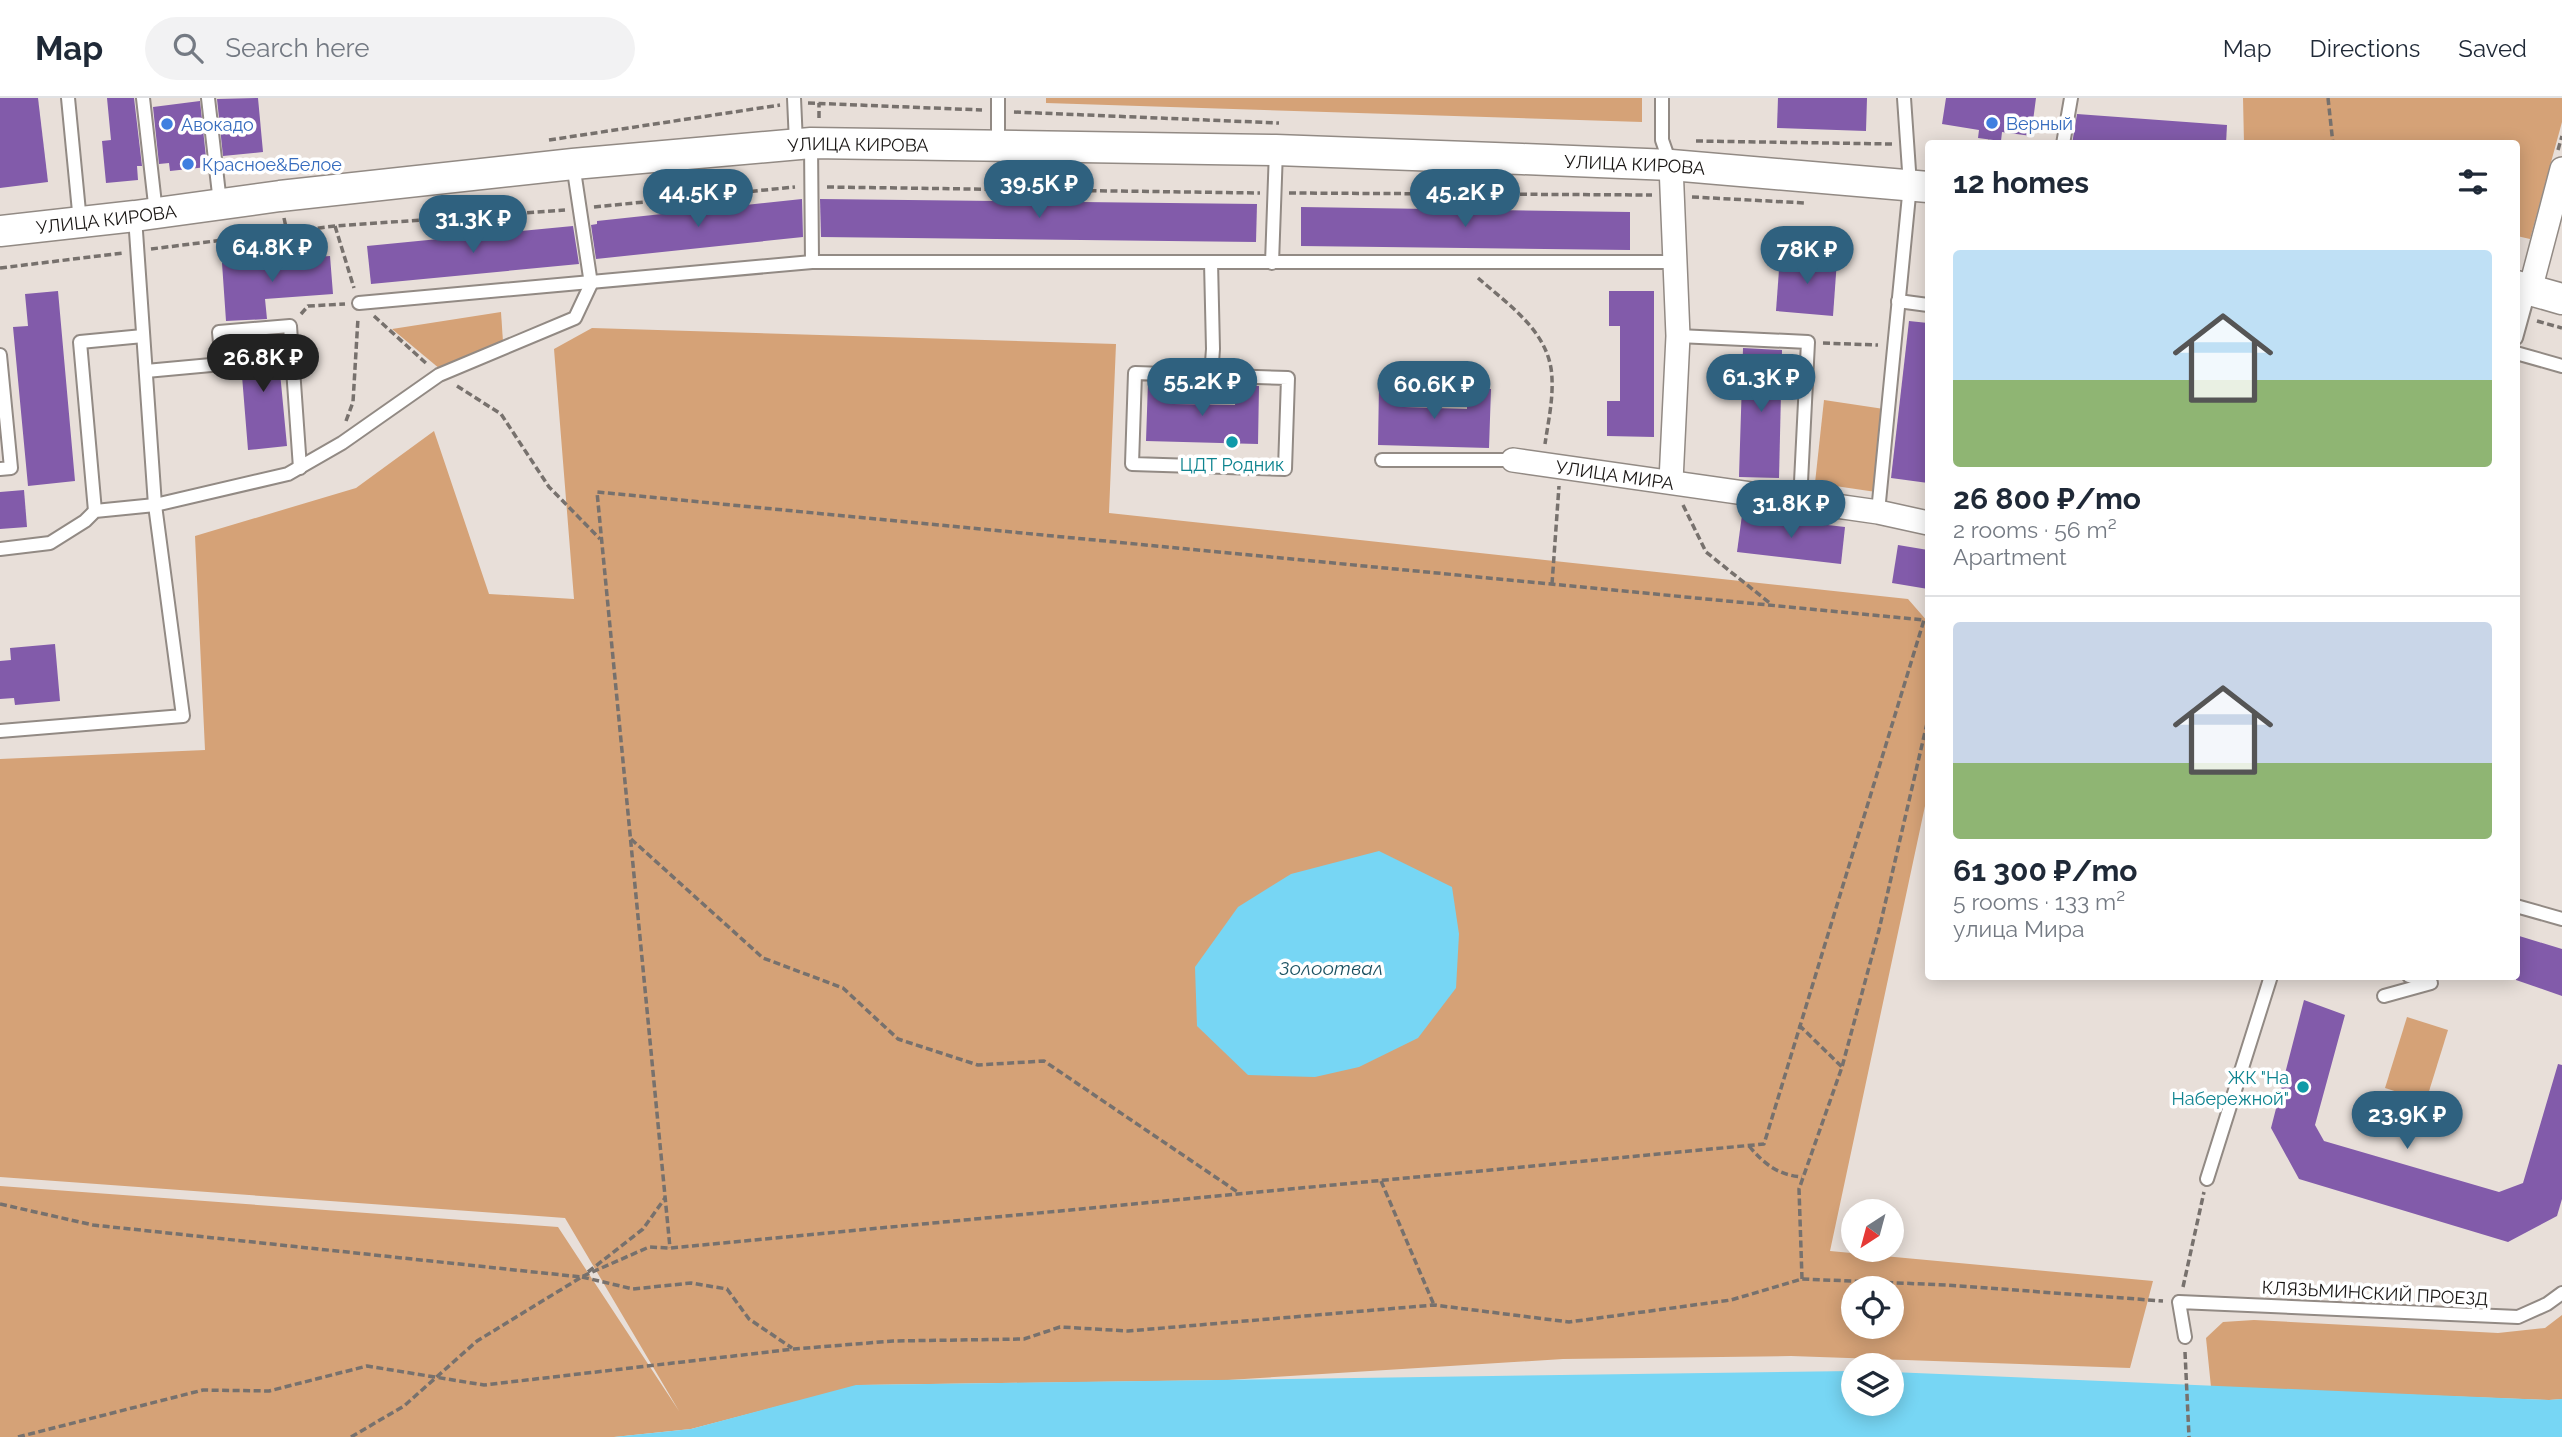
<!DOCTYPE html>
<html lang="en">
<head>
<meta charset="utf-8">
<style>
	body { margin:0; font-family:Raleway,sans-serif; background:#f2f2f3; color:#1f2937; height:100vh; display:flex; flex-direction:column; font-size:26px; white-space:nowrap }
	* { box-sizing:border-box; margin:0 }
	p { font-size:23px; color:#747a83 }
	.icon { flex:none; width:38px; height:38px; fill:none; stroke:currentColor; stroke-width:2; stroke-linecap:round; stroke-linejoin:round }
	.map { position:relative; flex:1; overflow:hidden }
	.sheet { position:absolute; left:1925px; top:42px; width:595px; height:840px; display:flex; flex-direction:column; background:#fff; border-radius:7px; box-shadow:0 4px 18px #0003 }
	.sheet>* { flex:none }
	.needle { width:46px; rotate:216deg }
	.tools { position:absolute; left:1841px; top:1101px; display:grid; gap:14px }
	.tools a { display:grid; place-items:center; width:63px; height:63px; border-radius:50%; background:#fff; box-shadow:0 4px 18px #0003; font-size:35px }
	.price { position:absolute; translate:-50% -60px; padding:0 16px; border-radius:24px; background:#2f617f; color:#fff; font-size:23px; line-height:46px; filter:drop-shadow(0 2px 4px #0008) }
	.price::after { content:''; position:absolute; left:50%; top:42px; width:21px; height:16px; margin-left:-10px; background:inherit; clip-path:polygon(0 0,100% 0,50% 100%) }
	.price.on { background:#222; color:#fff }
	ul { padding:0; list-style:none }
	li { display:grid; align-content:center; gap:14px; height:371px; padding:0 28px }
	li+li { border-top:2px solid #e0e1e3 }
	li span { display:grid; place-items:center; height:217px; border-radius:7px; color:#555 }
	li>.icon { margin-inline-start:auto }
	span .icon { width:126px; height:126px; fill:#fffc; stroke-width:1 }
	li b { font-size:30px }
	h2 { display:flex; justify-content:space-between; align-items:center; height:84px; padding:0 28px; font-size:30px }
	header { display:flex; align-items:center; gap:42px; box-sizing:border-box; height:98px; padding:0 35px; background:#fff; border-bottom:2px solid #e0e1e3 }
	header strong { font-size:33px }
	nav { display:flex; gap:38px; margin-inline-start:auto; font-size:24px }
	.search { width:490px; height:63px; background:#f2f2f3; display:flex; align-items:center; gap:18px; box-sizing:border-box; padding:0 24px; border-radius:38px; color:#747a83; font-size:26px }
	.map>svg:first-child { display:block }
	.green { fill:#d5a277; fill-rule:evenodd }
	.water { fill:#77d6f4 }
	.building { fill:#825baa }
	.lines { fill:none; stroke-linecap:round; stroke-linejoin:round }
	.service-casing { stroke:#928a84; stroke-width:16 }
	.minor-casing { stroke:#928a84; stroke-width:26 }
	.tertiary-casing { stroke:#928a84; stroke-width:33 }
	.path { stroke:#77716d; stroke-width:3.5; stroke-dasharray:7 3.5; stroke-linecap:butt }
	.service { stroke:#fff; stroke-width:12 }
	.minor { stroke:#fff; stroke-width:23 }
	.tertiary { stroke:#fff; stroke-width:30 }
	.shop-dot { fill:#3f7fe0; stroke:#fff; stroke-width:2.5 }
	.culture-dot { fill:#0f9aa8; stroke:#fff; stroke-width:2.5 }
	.labels { text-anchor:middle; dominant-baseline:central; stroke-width:7; stroke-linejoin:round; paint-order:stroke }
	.shop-label { font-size:18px; fill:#366cbe; stroke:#fff; text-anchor:start }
	.street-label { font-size:18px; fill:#181513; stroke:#fff }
	.culture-label { font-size:18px; fill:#0d838f; stroke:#fff }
	.water-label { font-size:19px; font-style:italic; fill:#1b5161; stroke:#fff }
</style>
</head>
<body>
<header>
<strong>Map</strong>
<div class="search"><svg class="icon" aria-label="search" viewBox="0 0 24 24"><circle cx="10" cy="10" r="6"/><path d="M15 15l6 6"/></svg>Search here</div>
<nav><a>Map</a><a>Directions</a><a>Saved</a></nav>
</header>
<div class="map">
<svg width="2562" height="1339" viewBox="0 0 2562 1339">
	<rect width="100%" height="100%" fill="#e8dfd9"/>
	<!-- green -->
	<g class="green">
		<polygon points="1046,0 1642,0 1642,24 1046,5"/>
		<polygon points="2243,0 2562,0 2562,24 2530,141 2517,138 2516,46 2244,45"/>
		<polygon points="501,214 503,244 440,271 392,231"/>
		<path d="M592,230l524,16 -7,169 799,86 20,23v170l-98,459 323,30 -23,87 -339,-12 -228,3 -335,21 -367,5 -170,44 -77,8h-614v-251l558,41 121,184 -114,-193 -565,-41v-418l205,-9 -10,-214 161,-48 78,-57 55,163 85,5 -20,-250zM1853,1190h39v38h-39z"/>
		<polygon points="1824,302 1884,311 1876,394 1815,385"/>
		<polygon points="2407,919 2448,932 2426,1003 2385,990"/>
		<polygon points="2562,1217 2562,1301 2549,1302 2211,1289 2206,1240 2223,1224 2254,1222 2498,1235 2545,1230"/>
	</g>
	<!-- water -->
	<g class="water">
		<polygon points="1379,753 1452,789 1459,836 1456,890 1418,940 1359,969 1315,979 1248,977 1197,928 1195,869 1238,809 1291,776"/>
		<polygon points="1853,1273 1853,1306 1892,1306 1892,1274 2549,1302 2562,1301 2562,1339 614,1339 691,1331 856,1287"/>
	</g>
	<!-- building -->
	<g class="building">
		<polygon points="0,0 38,0 48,84 0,90"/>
		<polygon points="107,0 134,0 142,68 137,68 138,82 106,85 102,43 111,42"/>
		<polygon points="258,0 263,54 223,58 217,1"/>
		<polygon points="1778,0 1867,0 1866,33 1777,30"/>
		<polygon points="1946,0 2036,0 2031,38 2002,34 2001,43 1978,40 1979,32 1942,26"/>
		<polygon points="200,3 207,69 170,73 169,65 159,66 153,9"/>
		<polygon points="2077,16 2227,27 2226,46 2072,46"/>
		<polygon points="802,101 803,139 596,161 591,127 597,126 597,123"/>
		<polygon points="820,101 1257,106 1256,144 821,139"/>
		<polygon points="1301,109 1630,114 1630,152 1301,148"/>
		<polygon points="573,128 579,166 371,186 367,148"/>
		<polygon points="330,158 333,196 265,201 267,221 226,223 222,165"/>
		<polygon points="1780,158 1837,162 1833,218 1776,213"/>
		<polygon points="58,193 75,383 28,388 13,229 28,228 25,196"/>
		<polygon points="1609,193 1654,193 1654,339 1607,338 1607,303 1620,303 1620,228 1609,228"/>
		<polygon points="1909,223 1928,225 1928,385 1891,380"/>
		<polygon points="268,239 268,243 277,243 287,348 248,352 239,241"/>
		<polygon points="1743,250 1782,252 1779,380 1739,379"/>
		<polygon points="1148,284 1173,285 1173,306 1235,307 1236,287 1259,288 1258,346 1146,343"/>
		<polygon points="1379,287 1405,287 1404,309 1467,311 1467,290 1491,291 1489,350 1378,347"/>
		<polygon points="24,392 27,429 0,431 0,394"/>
		<polygon points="1742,417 1845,429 1841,466 1737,454"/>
		<polygon points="1898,447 1928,452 1928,491 1892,485"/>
		<polygon points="55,546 60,603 15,607 14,600 0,601 0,563 11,562 10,550"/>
		<polygon points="2516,837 2562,851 2562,898 2516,882"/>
		<polygon points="2304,902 2345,917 2315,1027 2324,1043 2499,1094 2523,1085 2558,966 2562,967 2562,1101 2557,1118 2508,1144 2299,1081 2271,1030"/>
	</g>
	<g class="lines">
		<defs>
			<g id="service">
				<polyline points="68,0 80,124"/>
				<polyline points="143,0 156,115"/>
				<polyline points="208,0 220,105"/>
				<polyline points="794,0 796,45"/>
				<polyline points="998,0 998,47"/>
				<polyline points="1662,0 1662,42 1670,65"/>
				<polyline points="811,45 812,164"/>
				<polyline points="2063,46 2071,0"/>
				<polyline points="1211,164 1213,251 1211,278"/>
				<polyline points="1272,165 1276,52"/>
				<polyline points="1898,203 1928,207"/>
				<polyline points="359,205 812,164 1676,164"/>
				<polyline points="1678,238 1808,244 1800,404"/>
				<polyline points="2516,240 2529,193"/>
				<polyline points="2516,255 2562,268"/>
				<polyline points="0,257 11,370 0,371"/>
				<polyline points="146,273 222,266 219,234 290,228 300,370"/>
				<polygon points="1135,275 1288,280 1285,371 1132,366"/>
				<polyline points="1382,362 1513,362"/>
				<polyline points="95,413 80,244 143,238"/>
				<polyline points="1878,414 1910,87 1904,0"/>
				<polyline points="0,451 50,445 85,423 95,413 155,407 288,376 342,345 439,277 575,220 591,186 573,66"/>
				<polyline points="0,633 183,618 155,407 135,119"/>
				<polyline points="2516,808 2562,821"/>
				<polyline points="2409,878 2430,884"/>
				<polyline points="2384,898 2431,885"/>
				<polyline points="2207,1081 2271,878"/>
				<polyline points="2185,1239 2179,1204 2518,1219 2547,1206 2562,1195"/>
			</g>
			<g id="minor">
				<polyline points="1671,67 1678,238 1671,383"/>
				<polyline points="2530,192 2562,71"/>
				<path id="s1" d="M1513,362l365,52 50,11"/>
			</g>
			<g id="tertiary">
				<path id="s2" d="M0,133l135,-15 145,-20 293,-32 238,-21 465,7 246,9 149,6 257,22"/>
				<polyline points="2516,188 2562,201"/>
			</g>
		</defs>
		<!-- service casing -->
		<use href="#service" class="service-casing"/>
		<!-- minor casing -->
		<use href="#minor" class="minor-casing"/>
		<!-- tertiary casing -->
		<use href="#tertiary" class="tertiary-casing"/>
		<!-- path -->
		<g class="path">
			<polyline points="2328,0 2333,46"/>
			<polyline points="808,5 982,12"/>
			<polyline points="1014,14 1279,25"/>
			<polyline points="819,20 819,5"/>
			<polyline points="549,42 780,7"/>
			<polyline points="1696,43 1892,46"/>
			<polyline points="1989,46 1990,42"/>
			<polyline points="2558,52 2562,38"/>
			<polyline points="827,89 1260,95"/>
			<polyline points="1289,95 1652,97"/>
			<polyline points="1692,99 1806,105"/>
			<polyline points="594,109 795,89"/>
			<polyline points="284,120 287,134"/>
			<polyline points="335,128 354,190"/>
			<polyline points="151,151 335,128 565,112"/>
			<polyline points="0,170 123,155"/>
			<path d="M1478,180c32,28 73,55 74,101 1,22 -4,44 -7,65"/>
			<polyline points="301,216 308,208 345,206"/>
			<polyline points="374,218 428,267"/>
			<polyline points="2537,223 2562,230"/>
			<polyline points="1823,245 1878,247"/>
			<polyline points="457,288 501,316 549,389 600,441"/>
			<polyline points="346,323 353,304 358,220"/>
			<polyline points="1683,407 1706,454 1771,506"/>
			<polyline points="1552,486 1559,388"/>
			<polyline points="631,741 763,860 843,890 898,941 978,967 1044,963 1239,1095"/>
			<polyline points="1799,927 1842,969"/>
			<path d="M1749,1048c15,18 29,29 53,31"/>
			<polyline points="1381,1083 1434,1207"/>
			<polyline points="0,1106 93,1127 581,1179 649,1149 670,1150 1764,1046 1924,522 597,394 670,1150"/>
			<polyline points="588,1174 643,1131 665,1100"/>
			<polyline points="582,1179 633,1191 691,1185 727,1191 749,1221 792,1250"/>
			<polyline points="1802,1181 1799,1091 1842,969 1879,832 1928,621"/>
			<polyline points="2183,1189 2204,1094"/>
			<polyline points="2185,1254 2189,1339"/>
			<polyline points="18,1339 203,1292 269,1293 367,1268 484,1287 794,1251 893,1243 1024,1241 1060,1229 1128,1233 1434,1207 1569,1224 1731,1202 1802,1181 1947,1187 2163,1203"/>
			<polyline points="351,1339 404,1308 477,1243 580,1180"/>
		</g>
		<!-- service -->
		<use href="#service" class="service"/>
		<!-- minor -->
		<use href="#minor" class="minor"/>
		<!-- tertiary -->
		<use href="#tertiary" class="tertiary"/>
	</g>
	<!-- markers -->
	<g class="shop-dot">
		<circle cx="1992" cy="25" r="7"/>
		<circle cx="167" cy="26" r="7"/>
		<circle cx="188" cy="66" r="7"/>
	</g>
	<g class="culture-dot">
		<circle cx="1232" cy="344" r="7"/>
		<circle cx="2303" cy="989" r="7"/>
	</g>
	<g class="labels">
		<!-- shop labels -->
		<g class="shop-label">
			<text x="2006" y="25">Верный</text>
			<text x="181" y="26">Авокадо</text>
			<text x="202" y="66">Красное&amp;Белое</text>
		</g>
		<!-- street labels -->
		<g class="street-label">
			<text stroke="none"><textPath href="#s2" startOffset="863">УЛИЦА КИРОВА</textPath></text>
			<text stroke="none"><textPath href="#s2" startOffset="1640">УЛИЦА КИРОВА</textPath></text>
			<text stroke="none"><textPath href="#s2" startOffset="107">УЛИЦА КИРОВА</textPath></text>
			<text stroke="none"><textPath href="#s1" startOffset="103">УЛИЦА МИРА</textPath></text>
			<text transform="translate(2375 1195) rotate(3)">КЛЯЗЬМИНСКИЙ ПРОЕЗД</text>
		</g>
		<!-- culture labels -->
		<g class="culture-label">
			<text x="1232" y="366">ЦДТ Родник</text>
			<text x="2289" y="979" text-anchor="end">ЖК "На<tspan x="2289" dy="21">Набережной"</tspan></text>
		</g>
		<!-- water labels -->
		<g class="water-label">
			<text x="1331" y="870">Золоотвал</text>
		</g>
	</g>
</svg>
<div class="tools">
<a><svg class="needle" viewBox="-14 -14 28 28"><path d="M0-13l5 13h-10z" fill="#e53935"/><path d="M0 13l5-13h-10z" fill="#747a83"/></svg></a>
<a><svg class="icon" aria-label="locate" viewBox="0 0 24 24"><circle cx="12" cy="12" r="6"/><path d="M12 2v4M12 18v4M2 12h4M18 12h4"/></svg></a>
<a><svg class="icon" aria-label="layers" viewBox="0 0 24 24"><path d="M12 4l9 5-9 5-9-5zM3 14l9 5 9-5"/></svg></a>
</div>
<b class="price" style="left:1039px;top:122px">39.5K ₽</b>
<b class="price" style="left:698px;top:131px">44.5K ₽</b>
<b class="price" style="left:1465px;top:131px">45.2K ₽</b>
<b class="price" style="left:473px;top:157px">31.3K ₽</b>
<b class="price" style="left:272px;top:186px">64.8K ₽</b>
<b class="price" style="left:1807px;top:188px">78K ₽</b>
<b class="price on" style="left:263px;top:296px">26.8K ₽</b>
<b class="price" style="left:1761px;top:316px">61.3K ₽</b>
<b class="price" style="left:1202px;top:320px">55.2K ₽</b>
<b class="price" style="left:1434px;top:323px">60.6K ₽</b>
<b class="price" style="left:1791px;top:442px">31.8K ₽</b>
<b class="price" style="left:2407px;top:1053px">23.9K ₽</b>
<section class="sheet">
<h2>12 homes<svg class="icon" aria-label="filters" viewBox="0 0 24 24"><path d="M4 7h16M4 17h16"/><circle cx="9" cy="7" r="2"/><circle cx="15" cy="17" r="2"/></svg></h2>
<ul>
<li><span style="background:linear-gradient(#bfe0f5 60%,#8fb573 0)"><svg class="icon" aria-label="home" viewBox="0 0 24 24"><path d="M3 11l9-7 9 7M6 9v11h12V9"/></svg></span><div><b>26 800 ₽/mo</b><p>2 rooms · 56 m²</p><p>Apartment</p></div></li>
<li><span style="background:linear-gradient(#c9d6e8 65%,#8fb573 0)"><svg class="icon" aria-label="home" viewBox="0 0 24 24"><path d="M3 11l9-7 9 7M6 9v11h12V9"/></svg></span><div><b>61 300 ₽/mo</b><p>5 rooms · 133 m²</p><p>улица Мира</p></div></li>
</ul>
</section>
</div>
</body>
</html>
